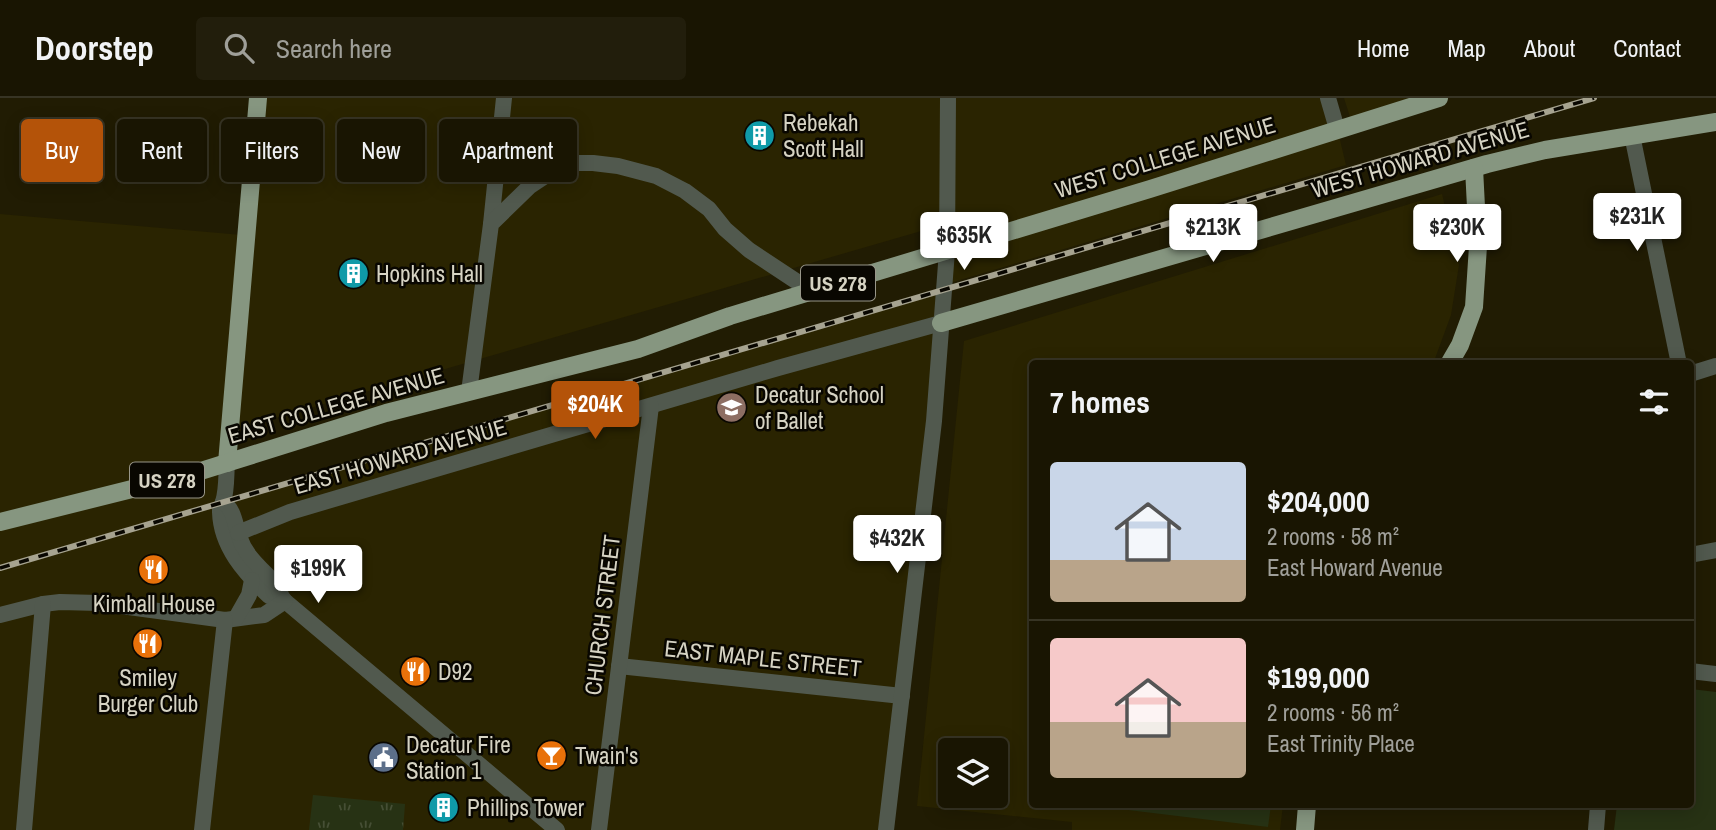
<!DOCTYPE html>
<html lang="en">
<head>
<meta charset="utf-8">
<style>
	body { margin:0; font-family:"Archivo Narrow",sans-serif; background:#221e0c; color:#f1f3f6; height:100vh; display:flex; flex-direction:column; font-size:26px; white-space:nowrap }
	* { box-sizing:border-box; margin:0 }
	p { font-size:23px; color:#9f9f99 }
	.icon { flex:none; width:38px; height:38px; fill:none; stroke:currentColor; stroke-width:2; stroke-linecap:round; stroke-linejoin:round }
	.map { position:relative; flex:1; overflow:hidden }
	.details { position:absolute; left:1029px; top:262px; width:665px; height:448px; display:flex; flex-direction:column; background:#191502; border-radius:7px; box-shadow:0 4px 18px #0003,0 0 0 2px #373424 }
	.details>* { flex:none }
	.banner { position:absolute; left:21px; top:21px; width:665px; height:63px; display:flex; gap:14px }
	.tools { position:absolute; left:938px; top:640px; display:grid; gap:14px }
	.tools a { display:grid; place-items:center; width:70px; height:70px; border-radius:7px; background:#191502; box-shadow:0 4px 18px #0003,0 0 0 2px #373424; font-size:35px }
	.price { position:absolute; translate:-50% -60px; padding:0 16px; border-radius:7px; background:#fff; color:#222; font-size:23px; line-height:46px; filter:drop-shadow(0 2px 4px #0008) }
	.price::after { content:''; position:absolute; left:50%; top:42px; width:21px; height:16px; margin-left:-10px; background:inherit; clip-path:polygon(0 0,100% 0,50% 100%) }
	.price.selected { background:#b45309; color:#fff }
	ul { padding:0; list-style:none }
	li { display:flex; align-items:center; gap:21px; height:175px; padding:0 21px }
	li+li { border-top:2px solid #373424 }
	li span { display:grid; place-items:center; flex:none; width:196px; height:140px; border-radius:7px; color:#555 }
	li>.icon { margin-inline-start:auto }
	span .icon { width:84px; height:84px; fill:#fffc; stroke-width:1 }
	li b { font-size:30px }
	h2 { display:flex; justify-content:space-between; align-items:center; height:84px; padding:0 21px; font-size:30px }
	.pill { padding:0 24px; border-radius:7px; background:#191502; box-shadow:0 4px 18px #0003,0 0 0 2px #373424; font-size:24px; line-height:63px }
	.pill.selected { background:#b45309; color:#fff }
	header { display:flex; align-items:center; gap:42px; box-sizing:border-box; height:98px; padding:0 35px; background:#191502; border-bottom:2px solid #373424 }
	header strong { font-size:33px }
	nav { display:flex; gap:38px; margin-inline-start:auto; font-size:24px }
	.search { width:490px; height:63px; background:#221e0c; display:flex; align-items:center; gap:18px; box-sizing:border-box; padding:0 24px; border-radius:7px; color:#9f9f99; font-size:26px }
	.map>svg:first-child { display:block }
	.built { fill:#2a2401; fill-rule:evenodd }
	.grass { fill:url(#grass-tufts) }
	.pitch { fill:#273214 }
	.lines { fill:none; stroke-linecap:round; stroke-linejoin:round }
	.minor { stroke:#51594e; stroke-width:16 }
	.major { stroke:#869680; stroke-width:18 }
	.rail-casing { stroke:#a6a390; stroke-width:6 }
	.rail { stroke:#090701; stroke-width:3.5; stroke-dasharray:10; stroke-linecap:butt }
	.labels { text-anchor:middle; dominant-baseline:central; stroke-width:5; stroke-linejoin:round; paint-order:stroke }
	.shield { fill:#090701; stroke:#989689; stroke-width:2 }
	.shield-label { font-size:21px; font-weight:bold; fill:#d6d3c3 }
	.poi-label { font-size:23px; fill:#d6d3c3; stroke:#090701; text-anchor:start }
	.street-label { font-size:23px; fill:#d6d3c3; stroke:#090701 }
</style>
</head>
<body>
<header>
<strong>Doorstep</strong>
<div class="search"><svg class="icon" aria-label="search" viewBox="0 0 24 24"><circle cx="10" cy="10" r="6"/><path d="M15 15l6 6"/></svg>Search here</div>
<nav><a>Home</a><a>Map</a><a>About</a><a>Contact</a></nav>
</header>
<div class="map">
<svg width="1716" height="732" viewBox="0 0 1716 732">
	<defs>
		<pattern id="grass-tufts" width="24" height="20" patternUnits="userSpaceOnUse" patternTransform="scale(1.75)"><rect width="24" height="20" fill="#273214"/><path d="M3 7l-1-3M5 7V3M7 7l1-3M15 17l-1-3M17 17v-4M19 17l1-3" fill="none" stroke="#464f35"/></pattern>
	</defs>
	<rect width="100%" height="100%" fill="#211c03"/>
	<!-- built -->
	<g class="built">
		<polygon points="259,0 1330,0 1346,67 940,188 942,127 224,335 217,409 940,191 884,732 0,732 0,116 242,137"/>
		<polygon points="1344,0 1422,0 1351,22"/>
		<path d="M1442,96l17,71 -8,50 -18,49h-401v441h251l-3,25h-208v-8l-155,-16 47,-465zM950,653h46v45h-46z"/>
	</g>
	<!-- grass -->
	<polygon class="grass" points="313,697 405,706 403,732 309,732"/>
	<!-- pitch -->
	<g class="pitch">
		<polygon points="1691,591 1716,594 1716,732 1614,732 1617,707 1690,707"/>
		<polygon points="1087,707 1271,707 1268,729"/>
	</g>
	<g class="lines">
		<!-- minor -->
		<g class="minor">
			<polyline points="1328,0 1337,31"/>
			<polyline points="1632,37 1679,266"/>
			<polyline points="491,126 504,0"/>
			<polyline points="1690,276 1716,268"/>
			<polyline points="469,294 491,126 530,88 557,70 573,65 593,65 618,68 656,78 685,93 709,111 725,131 749,152 811,193"/>
			<path d="M227,365c-1,12 0,27 -4,39 -2,8 -3,1 -3,10 1,35 25,61 49,84l10,-1"/>
			<path d="M223,404c11,7 12,22 16,34 7,21 21,31 36,47 5,5 4,12 10,18l272,229"/>
			<polyline points="238,435 290,414 778,270 941,225"/>
			<polyline points="1690,457 1716,452"/>
			<polyline points="0,517 43,506 60,504 99,505 225,522 264,517 285,503"/>
			<polyline points="236,520 249,497 252,482"/>
			<polyline points="619,568 902,598"/>
			<polyline points="1690,573 1716,576"/>
			<polyline points="24,732 43,506"/>
			<polyline points="202,732 225,522"/>
			<polyline points="599,732 651,308"/>
			<polyline points="886,732 934,323 947,153 948,0"/>
			<polyline points="1596,732 1598,707"/>
		</g>
		<!-- major -->
		<g class="major">
			<polyline points="941,225 1487,66 1545,52 1716,24"/>
			<polyline points="1449,266 1460,247 1474,209 1478,148 1474,70"/>
			<polyline points="227,365 258,0"/>
			<polyline points="0,424 188,377 386,315 638,251 730,218 1150,91 1439,0"/>
			<polyline points="1305,732 1307,707"/>
		</g>
		<defs>
			<polyline id="rail" points="0,470 1594,0"/>
		</defs>
		<!-- rail casing -->
		<use href="#rail" class="rail-casing"/>
		<!-- rail -->
		<use href="#rail" class="rail"/>
	</g>
	<!-- icons -->
	<defs>
		<symbol id="building-disc" viewBox="-11 -11 22 22"><circle r="9.5" fill="#0f9aa8" stroke="#090701"/><path d="M-4-6H4V6H1V3H-1V6H-4ZM-2.5-4.3h1.7v1.8h-1.7ZM.8-4.3h1.7v1.8H.8ZM-2.5-1h1.7V.8h-1.7ZM.8-1h1.7V.8H.8Z" fill="#fff"/></symbol>
		<symbol id="school-disc" viewBox="-11 -11 22 22"><circle r="9.5" fill="#8d6e63" stroke="#090701"/><path d="M0-5L7-2L0 1L-7-2ZM-4 1L0 2.5L4 1V4Q0 6-4 4Z" fill="#fff"/></symbol>
		<symbol id="restaurant-disc" viewBox="-11 -11 22 22"><circle r="9.5" fill="#e8710a" stroke="#090701"/><path d="M-5-6h1v4h1v-4h1v4h1v-4h1v5L-1.5 .5V6h-2V.5L-5-1ZM5-6V6H3V1.5H1.5Q1.5-4 5-6Z" fill="#fff"/></symbol>
		<symbol id="bar-disc" viewBox="-11 -11 22 22"><circle r="9.5" fill="#e8710a" stroke="#090701"/><path d="M-6-5H6L.8 .8V4.5H3.5V6h-7V4.5H-.8V.8Z" fill="#fff"/></symbol>
		<symbol id="civic-disc" viewBox="-11 -11 22 22"><circle r="9.5" fill="#5c6f8a" stroke="#090701"/><path d="M-.6-6.5H3V-4.5H.6V-3L4-1V1h2V6H-6V1h2V-1L-.6-3ZM-1.2 2.5V6h2.4V2.5Z" fill="#fff"/></symbol>
	</defs>
	<g fill-rule="evenodd">
		<use href="#building-disc" x="742" y="20" width="35" height="35"/>
		<use href="#building-disc" x="336" y="158" width="35" height="35"/>
		<use href="#school-disc" x="714" y="292" width="35" height="35"/>
		<use href="#restaurant-disc" x="136" y="454" width="35" height="35"/>
		<use href="#restaurant-disc" x="130" y="528" width="35" height="35"/>
		<use href="#restaurant-disc" x="398" y="556" width="35" height="35"/>
		<use href="#bar-disc" x="534" y="640" width="35" height="35"/>
		<use href="#civic-disc" x="366" y="642" width="35" height="35"/>
		<use href="#building-disc" x="426" y="692" width="35" height="35"/>
	</g>
	<g class="labels">
		<!-- shield labels -->
		<g class="shield">
			<rect x="801" y="167.5" width="74" height="35" rx="5"/>
			<rect x="130" y="364.5" width="74" height="35" rx="5"/>
		</g>
		<g class="shield-label">
			<text x="838" y="185">US 278</text>
			<text x="167" y="382">US 278</text>
		</g>
		<!-- poi labels -->
		<g class="poi-label">
			<text x="783" y="24">Rebekah<tspan x="783" dy="26">Scott Hall</tspan></text>
			<text x="376" y="175">Hopkins Hall</text>
			<text x="755" y="296">Decatur School<tspan x="755" dy="26">of Ballet</tspan></text>
			<text x="154" y="505" text-anchor="middle">Kimball House</text>
			<text x="438" y="573">D92</text>
			<text x="148" y="579" text-anchor="middle">Smiley<tspan x="148" dy="26">Burger Club</tspan></text>
			<text x="406" y="646">Decatur Fire<tspan x="406" dy="26">Station 1</tspan></text>
			<text x="575" y="657">Twain's</text>
			<text x="467" y="709">Phillips Tower</text>
		</g>
		<!-- street labels -->
		<g class="street-label">
			<text transform="translate(1165 59) rotate(-17)">WEST COLLEGE AVENUE</text>
			<text transform="translate(1420 61) rotate(-16)">WEST HOWARD AVENUE</text>
			<text transform="translate(336 307) rotate(-16)">EAST COLLEGE AVENUE</text>
			<text transform="translate(400 358) rotate(-16)">EAST HOWARD AVENUE</text>
			<text transform="translate(602 517) rotate(-83)">CHURCH STREET</text>
			<text transform="translate(763 560) rotate(6)">EAST MAPLE STREET</text>
		</g>
	</g>
</svg>
<div class="tools">
<a><svg class="icon" aria-label="layers" viewBox="0 0 24 24"><path d="M12 4l9 5-9 5-9-5zM3 14l9 5 9-5"/></svg></a>
</div>
<b class="price" style="left:1637px;top:155px">$231K</b>
<b class="price" style="left:1213px;top:166px">$213K</b>
<b class="price" style="left:1457px;top:166px">$230K</b>
<b class="price" style="left:964px;top:174px">$635K</b>
<b class="price selected" style="left:595px;top:343px">$204K</b>
<b class="price" style="left:897px;top:477px">$432K</b>
<b class="price" style="left:318px;top:507px">$199K</b>
<div class="banner">
<a class="pill selected">Buy</a>
<a class="pill">Rent</a>
<a class="pill">Filters</a>
<a class="pill">New</a>
<a class="pill">Apartment</a>
</div>
<section class="details">
<h2>7 homes<svg class="icon" aria-label="filters" viewBox="0 0 24 24"><path d="M4 7h16M4 17h16"/><circle cx="9" cy="7" r="2"/><circle cx="15" cy="17" r="2"/></svg></h2>
<ul>
<li><span style="background:linear-gradient(#c9d6e8 70%,#b9a48a 0)"><svg class="icon" aria-label="home" viewBox="0 0 24 24"><path d="M3 11l9-7 9 7M6 9v11h12V9"/></svg></span><div><b>$204,000</b><p>2 rooms · 58 m²</p><p>East Howard Avenue</p></div></li>
<li><span style="background:linear-gradient(#f6c9c9 60%,#b9a48a 0)"><svg class="icon" aria-label="home" viewBox="0 0 24 24"><path d="M3 11l9-7 9 7M6 9v11h12V9"/></svg></span><div><b>$199,000</b><p>2 rooms · 56 m²</p><p>East Trinity Place</p></div></li>
</ul>
</section>
</div>
</body>
</html>
